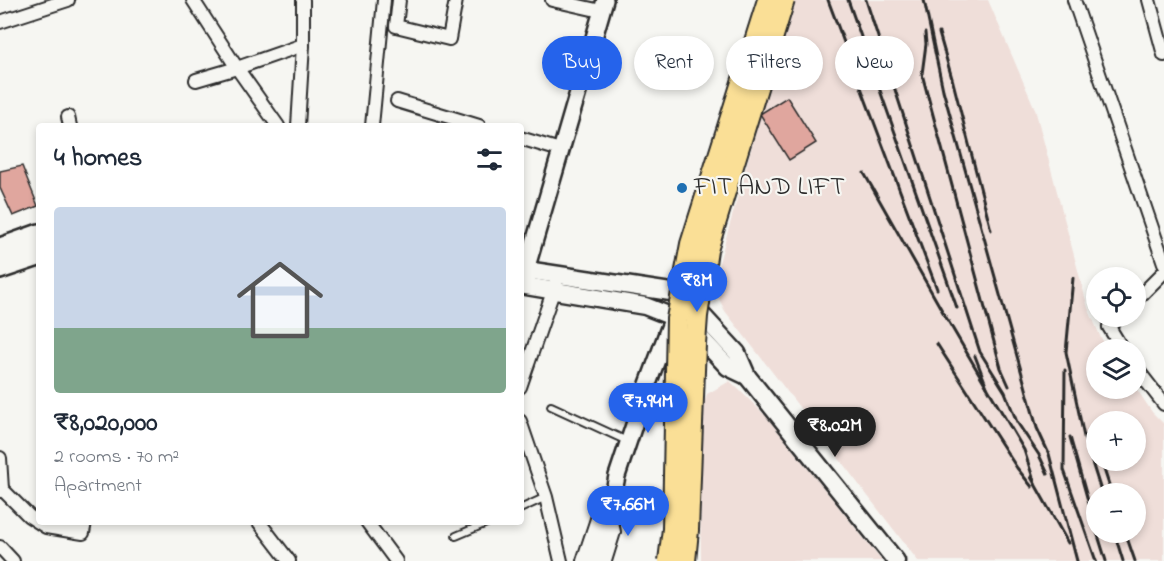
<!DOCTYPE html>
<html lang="en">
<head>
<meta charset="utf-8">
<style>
	body { margin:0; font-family:"Indie Flower",sans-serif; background:#f6f6f7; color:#1f2937; height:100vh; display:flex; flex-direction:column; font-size:22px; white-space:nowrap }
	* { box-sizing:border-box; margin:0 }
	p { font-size:20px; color:#747a83 }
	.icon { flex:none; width:33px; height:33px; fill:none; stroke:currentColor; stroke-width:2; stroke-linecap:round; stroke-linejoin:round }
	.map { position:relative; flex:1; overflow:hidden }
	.details { position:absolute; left:36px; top:123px; width:488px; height:402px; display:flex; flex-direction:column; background:#fff; border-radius:6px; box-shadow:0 3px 9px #0003 }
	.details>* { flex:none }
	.hud { position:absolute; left:542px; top:36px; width:532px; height:54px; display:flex; gap:12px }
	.fabs { position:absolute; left:1086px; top:267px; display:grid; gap:12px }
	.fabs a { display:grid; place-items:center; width:60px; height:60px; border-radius:50%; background:#fff; box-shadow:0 3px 9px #0003; font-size:30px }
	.price { position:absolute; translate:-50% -51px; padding:0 14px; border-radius:21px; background:#2563eb; color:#fff; font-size:20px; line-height:39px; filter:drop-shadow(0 2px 3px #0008) }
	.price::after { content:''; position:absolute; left:50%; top:36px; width:18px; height:14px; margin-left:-9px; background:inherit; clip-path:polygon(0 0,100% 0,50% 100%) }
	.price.on { background:#222; color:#fff }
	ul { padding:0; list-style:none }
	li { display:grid; align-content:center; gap:12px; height:318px; padding:0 18px }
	li span { display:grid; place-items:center; height:186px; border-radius:6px; color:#555 }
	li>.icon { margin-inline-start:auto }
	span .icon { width:108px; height:108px; fill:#fffc; stroke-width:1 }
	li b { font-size:26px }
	h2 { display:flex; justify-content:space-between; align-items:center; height:72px; padding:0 18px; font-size:26px }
	.pill { padding:0 21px; border-radius:27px; background:#fff; box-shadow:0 3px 9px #0003; font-size:21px; line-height:54px }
	.pill.on { background:#2563eb; color:#fff }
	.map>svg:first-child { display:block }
	.built { fill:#efded9; fill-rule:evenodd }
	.building { fill:#e0a69e; stroke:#2b2b2b; stroke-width:1.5 }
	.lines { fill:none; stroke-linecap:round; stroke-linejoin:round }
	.service-casing { stroke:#2b2b2b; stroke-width:10 }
	.minor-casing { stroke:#2b2b2b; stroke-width:16 }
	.tertiary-casing { stroke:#2b2b2b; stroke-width:20 }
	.secondary-casing { stroke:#2b2b2b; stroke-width:21 }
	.service { stroke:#f6f6f2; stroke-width:6 }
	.minor { stroke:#f6f6f2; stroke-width:12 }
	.tertiary { stroke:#f6f6f2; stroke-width:15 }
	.secondary { stroke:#f6f6f2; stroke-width:16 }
	.rail { stroke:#2b2b2b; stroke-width:3 }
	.primary-bridge-casing { stroke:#2b2b2b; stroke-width:24; stroke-linecap:butt }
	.primary-bridge { stroke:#fadf96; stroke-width:20 }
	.poi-dot { fill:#1f6fb2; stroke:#f6f6f2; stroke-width:2 }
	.labels { text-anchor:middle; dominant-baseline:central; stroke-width:4.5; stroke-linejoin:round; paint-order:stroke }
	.poi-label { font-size:26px; fill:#2b2b2b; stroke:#f6f6f2; text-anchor:start }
</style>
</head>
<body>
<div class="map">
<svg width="1164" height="561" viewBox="0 0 1164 561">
	<rect width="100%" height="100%" fill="#f6f6f2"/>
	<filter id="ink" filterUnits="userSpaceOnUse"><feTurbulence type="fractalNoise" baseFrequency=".0167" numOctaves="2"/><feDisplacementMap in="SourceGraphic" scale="12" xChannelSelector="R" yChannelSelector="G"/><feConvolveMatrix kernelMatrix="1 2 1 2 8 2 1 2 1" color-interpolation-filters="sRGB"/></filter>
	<g filter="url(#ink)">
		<!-- built -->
		<g class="built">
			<path d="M793,0h195l47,109 53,199 13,30 8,11 -13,1v38h40l16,24 12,12v137h-246l-193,-250 -11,-22 5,-26zM1096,422h40v38h-40zM1096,494h40v38h-40z"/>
			<polygon points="730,381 765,415 882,561 701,561 699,419 707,394"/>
		</g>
		<!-- building -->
		<g class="building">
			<polygon points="787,97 816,143 789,160 760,114"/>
			<polygon points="22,166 38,206 13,216 0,188 0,171"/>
		</g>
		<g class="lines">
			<defs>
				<g id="service">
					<polyline points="551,406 627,441"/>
					<polyline points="520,509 546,497"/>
					<polyline points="456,536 489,522"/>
				</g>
				<g id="minor">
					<polyline points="193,0 237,68 278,126"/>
					<polyline points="399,0 396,26 449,39 456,0"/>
					<polyline points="552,0 601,11"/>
					<polyline points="1074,0 1164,263"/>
					<polyline points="1149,0 1164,55"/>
					<polyline points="0,22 68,0"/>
					<polyline points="196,80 237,68 303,45"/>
					<polyline points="397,101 479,126"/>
					<polyline points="68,117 70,126"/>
					<polyline points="298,126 303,45 303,0"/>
					<polyline points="372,126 384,0"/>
					<polyline points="520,138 560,150"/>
					<polyline points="1136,300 1164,272"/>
					<polyline points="1119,316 1109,327 1123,350"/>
					<polyline points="1136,368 1164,404"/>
					<polyline points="520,387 556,283"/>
					<polyline points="520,421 546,497 561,561"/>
					<polyline points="0,458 2,489 0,491"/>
					<polyline points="2,489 29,516 46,527 83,533 85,522"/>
					<polyline points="259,522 289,561"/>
					<polyline points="367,522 396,561"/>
					<polyline points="0,547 13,561"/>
					<polyline points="583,561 603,501 613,489"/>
					<polyline points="605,561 614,532 610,513"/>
				</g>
				<g id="tertiary">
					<polyline points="0,246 39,232"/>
					<polyline points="0,271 39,258"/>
					<polyline points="527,280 526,270 605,0"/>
					<polyline points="595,561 610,511 617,476 645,392 673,317"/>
				</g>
				<g id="secondary">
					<polyline points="0,259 39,245"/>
					<polyline points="520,269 677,293 702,315 737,353 747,376 896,561"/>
					<polyline points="520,285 645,306 673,317 700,337 728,367 747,376"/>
				</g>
			</defs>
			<!-- service casing -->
			<use href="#service" class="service-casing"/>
			<!-- minor casing -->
			<use href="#minor" class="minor-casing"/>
			<!-- tertiary casing -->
			<use href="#tertiary" class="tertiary-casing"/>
			<!-- secondary casing -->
			<use href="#secondary" class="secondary-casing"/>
			<!-- service -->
			<use href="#service" class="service"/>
			<!-- minor -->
			<use href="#minor" class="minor"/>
			<!-- tertiary -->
			<use href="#tertiary" class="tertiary"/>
			<!-- secondary -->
			<use href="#secondary" class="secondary"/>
			<!-- rail -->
			<g class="rail">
				<polyline points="828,0 937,289"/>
				<polyline points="848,0 957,308"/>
				<polyline points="866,0 980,352 1005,392 1017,422 1039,455 1048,474"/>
				<polyline points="924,0 943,90 1037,428 1049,454 1077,561"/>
				<polyline points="925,33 926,44 922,74 1001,368 1009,386"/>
				<polyline points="939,33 953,82 991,230"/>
				<polyline points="864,173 944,314 1024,450 1035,484"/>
				<polyline points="1073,278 1066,352 1084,437 1102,494"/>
				<polyline points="937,344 1017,468 1032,487"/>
				<polyline points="975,356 987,387"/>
				<polyline points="1065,370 1064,470 1096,561"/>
				<polyline points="1070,437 1096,529"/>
				<polyline points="1101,460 1112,494"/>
				<polyline points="1031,477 1068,543"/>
				<polyline points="1097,532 1106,561"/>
				<polyline points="1114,532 1123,561"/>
				<polyline points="1125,532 1135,561"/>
				<polyline points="680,561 687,457 688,329 696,267 777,0"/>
			</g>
			<defs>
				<g id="primary-bridge">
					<polyline points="669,561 673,529 677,319 691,244 768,0"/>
					<polyline points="685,561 688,530 695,344 697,316 707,250 784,0"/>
				</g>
			</defs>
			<!-- primary-bridge casing -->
			<use href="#primary-bridge" class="primary-bridge-casing"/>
			<!-- primary-bridge -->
			<use href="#primary-bridge" class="primary-bridge"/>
		</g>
	</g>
	<!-- markers -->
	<circle class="poi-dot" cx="682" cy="188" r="6"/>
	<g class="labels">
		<!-- poi labels -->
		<g class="poi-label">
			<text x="694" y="188">FIT AND LIFT</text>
		</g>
	</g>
</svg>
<div class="fabs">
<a><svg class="icon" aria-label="locate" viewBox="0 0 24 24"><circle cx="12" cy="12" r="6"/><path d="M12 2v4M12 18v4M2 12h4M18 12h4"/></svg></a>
<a><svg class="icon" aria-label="layers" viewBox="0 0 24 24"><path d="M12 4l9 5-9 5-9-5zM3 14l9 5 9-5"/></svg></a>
<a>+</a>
<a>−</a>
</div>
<b class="price" style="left:697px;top:313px">₹8M</b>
<b class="price" style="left:648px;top:434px">₹7.94M</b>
<b class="price on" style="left:835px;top:458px">₹8.02M</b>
<b class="price" style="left:628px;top:537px">₹7.66M</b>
<div class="hud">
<a class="pill on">Buy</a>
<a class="pill">Rent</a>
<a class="pill">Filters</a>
<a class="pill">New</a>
</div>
<section class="details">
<h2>4 homes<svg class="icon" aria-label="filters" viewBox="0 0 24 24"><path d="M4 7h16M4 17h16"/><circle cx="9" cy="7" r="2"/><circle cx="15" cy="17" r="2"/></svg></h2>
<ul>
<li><span style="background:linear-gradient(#c9d6e8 65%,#7fa58c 0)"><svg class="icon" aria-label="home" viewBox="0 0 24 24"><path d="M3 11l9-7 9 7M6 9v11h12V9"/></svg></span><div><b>₹8,020,000</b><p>2 rooms · 70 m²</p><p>Apartment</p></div></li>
</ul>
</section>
</div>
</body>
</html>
